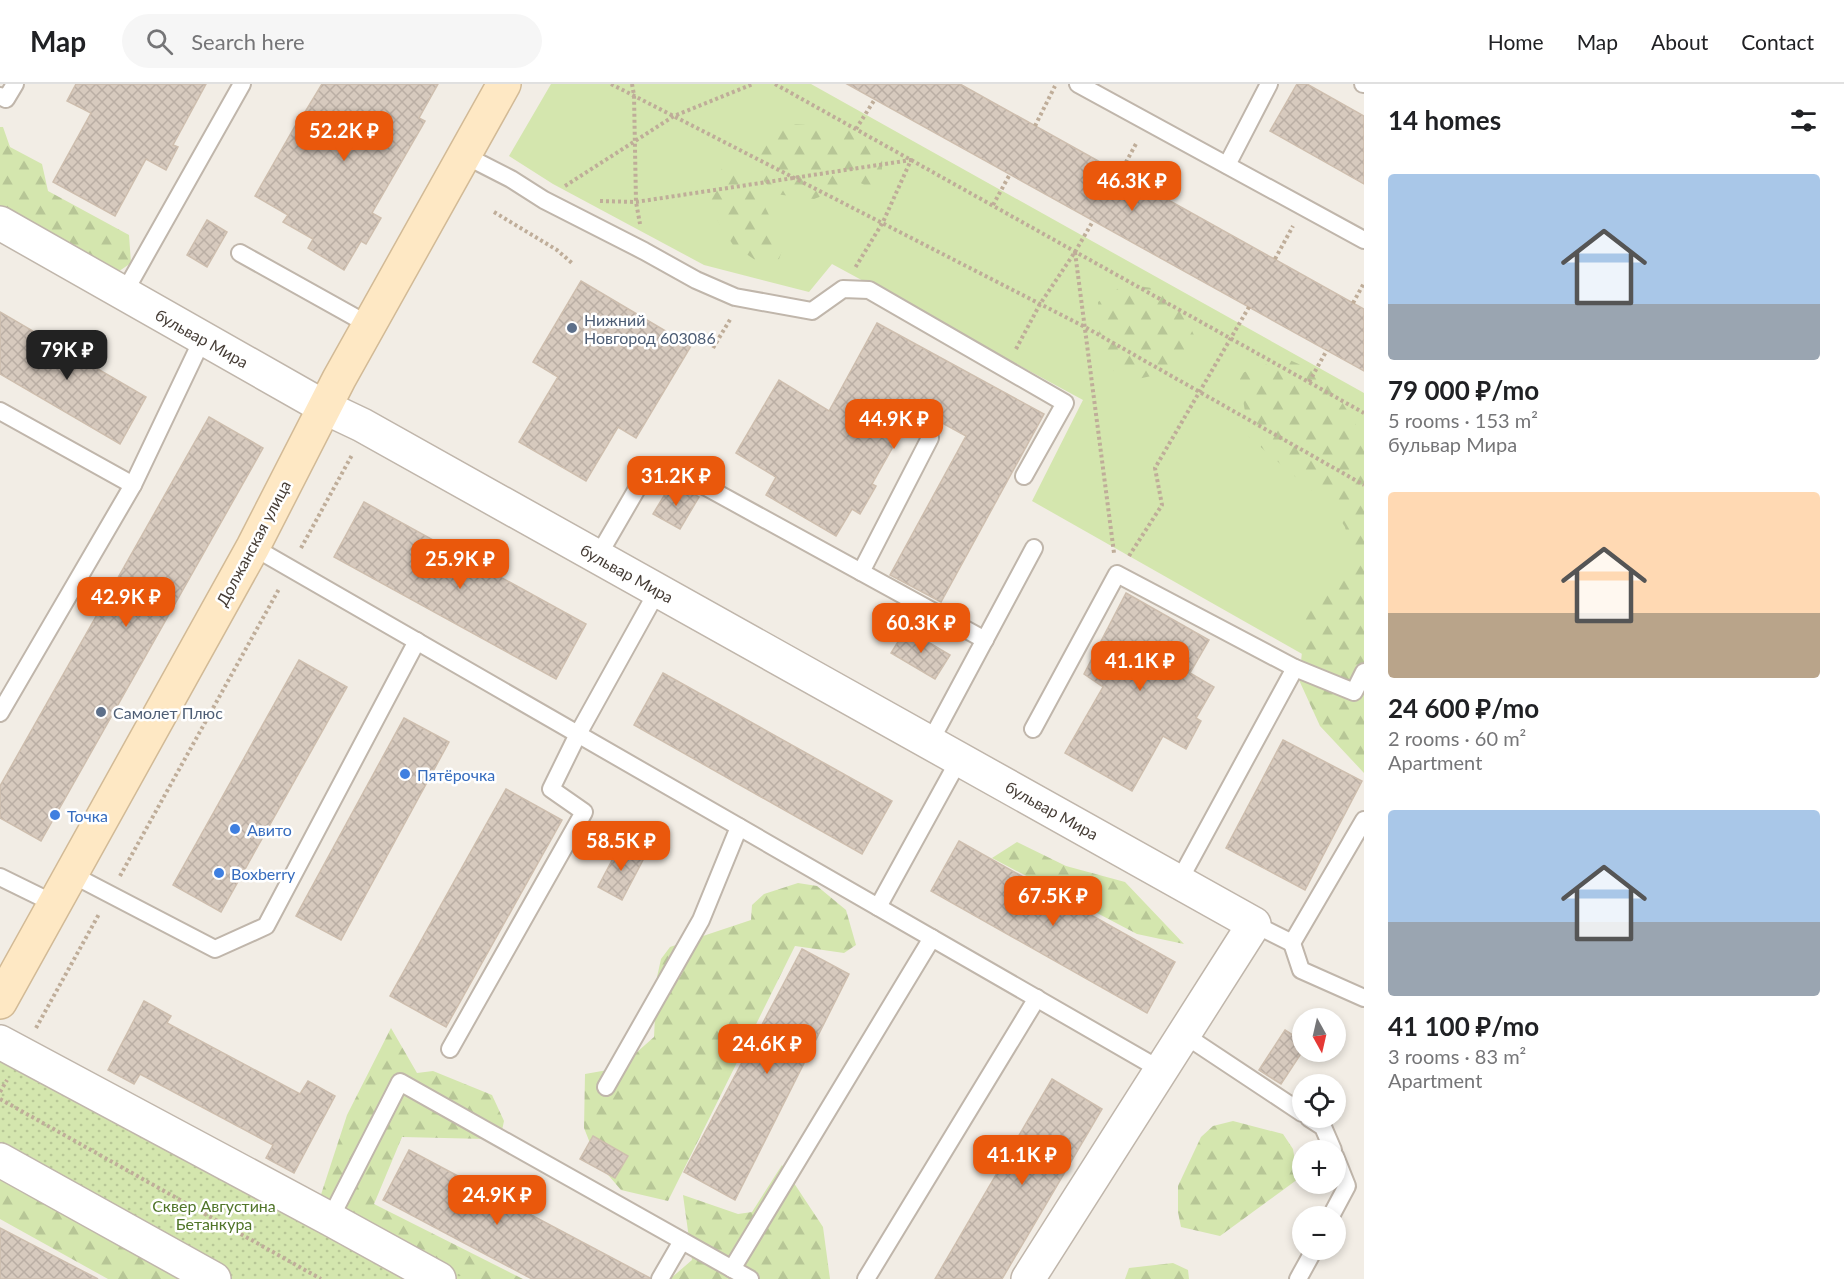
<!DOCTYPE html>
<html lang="en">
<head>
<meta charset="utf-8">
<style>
	body { margin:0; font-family:Lato,sans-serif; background:#f6f6f6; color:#202124; height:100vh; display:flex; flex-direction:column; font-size:22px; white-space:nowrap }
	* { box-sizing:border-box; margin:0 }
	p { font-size:20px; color:#757577 }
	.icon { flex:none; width:33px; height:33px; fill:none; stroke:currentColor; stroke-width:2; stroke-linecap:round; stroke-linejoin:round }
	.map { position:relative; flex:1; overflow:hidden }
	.panel { display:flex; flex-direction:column; background:#fff; width:480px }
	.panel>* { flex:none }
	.needle { width:39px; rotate:172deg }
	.fabs { position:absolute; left:1292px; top:924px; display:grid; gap:12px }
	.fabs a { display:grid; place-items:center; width:54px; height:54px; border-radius:50%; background:#fff; box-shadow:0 3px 9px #0003; font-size:30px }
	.price { position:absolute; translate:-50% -51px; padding:0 14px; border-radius:12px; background:#ea580c; color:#fff; font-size:20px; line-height:39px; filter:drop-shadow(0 2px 3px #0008) }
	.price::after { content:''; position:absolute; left:50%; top:36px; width:18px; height:14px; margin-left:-9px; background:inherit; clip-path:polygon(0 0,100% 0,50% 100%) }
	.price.active { background:#222; color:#fff }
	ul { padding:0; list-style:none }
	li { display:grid; align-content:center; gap:12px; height:318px; padding:0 24px }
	li span { display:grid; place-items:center; height:186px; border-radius:6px; color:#555 }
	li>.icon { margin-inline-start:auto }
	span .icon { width:108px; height:108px; fill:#fffc; stroke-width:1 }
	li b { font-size:26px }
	h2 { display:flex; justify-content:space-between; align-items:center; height:72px; padding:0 24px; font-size:26px }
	header { display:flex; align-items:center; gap:36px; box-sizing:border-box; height:84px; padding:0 30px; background:#fff; border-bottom:2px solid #e0e0e0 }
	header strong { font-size:28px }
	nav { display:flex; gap:33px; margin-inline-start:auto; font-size:21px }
	.search { width:420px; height:54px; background:#f6f6f6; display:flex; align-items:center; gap:15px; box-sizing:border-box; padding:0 21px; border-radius:33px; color:#757577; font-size:22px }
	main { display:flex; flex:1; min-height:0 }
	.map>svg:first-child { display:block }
	.grass { fill:#d4e6ae }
	.forest { fill:url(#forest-firs) }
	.park { fill:url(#park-dots) }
	.building { fill:url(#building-cross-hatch); stroke:#cebeae; stroke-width:1.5 }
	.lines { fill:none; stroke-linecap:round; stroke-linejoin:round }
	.lane-casing { stroke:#c0b6ab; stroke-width:20 }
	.street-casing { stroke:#c0b6ab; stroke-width:36 }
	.secondary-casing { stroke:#d2ba96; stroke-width:36 }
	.path { stroke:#bfad99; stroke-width:4; stroke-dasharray:3 3; stroke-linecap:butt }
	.lane { stroke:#fff; stroke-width:16 }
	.street { stroke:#fff; stroke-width:33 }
	.secondary { stroke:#fee8c4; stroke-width:33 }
	.service-dot { fill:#5c6f8a; stroke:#fff; stroke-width:2 }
	.shop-dot { fill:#3f7fe0; stroke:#fff; stroke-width:2 }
	.labels { text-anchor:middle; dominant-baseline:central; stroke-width:5; stroke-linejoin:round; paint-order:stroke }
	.service-label { font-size:16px; fill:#4e5e75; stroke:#fff; text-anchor:start }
	.street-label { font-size:16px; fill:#453c35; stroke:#fff }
	.shop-label { font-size:16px; fill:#366cbe; stroke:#fff; text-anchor:start }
	.park-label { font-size:16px; fill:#507529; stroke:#fff }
</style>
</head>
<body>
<header>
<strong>Map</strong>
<div class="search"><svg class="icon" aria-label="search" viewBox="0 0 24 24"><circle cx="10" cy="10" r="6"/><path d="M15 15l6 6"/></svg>Search here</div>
<nav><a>Home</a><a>Map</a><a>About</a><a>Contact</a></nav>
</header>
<main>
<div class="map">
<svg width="1364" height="1195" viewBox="0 0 1364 1195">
	<defs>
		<pattern id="forest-firs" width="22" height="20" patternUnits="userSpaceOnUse" patternTransform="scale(1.5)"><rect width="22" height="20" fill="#d4e6ae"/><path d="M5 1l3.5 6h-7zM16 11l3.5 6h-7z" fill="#b7c696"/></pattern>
		<pattern id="park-dots" width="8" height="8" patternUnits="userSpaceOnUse" patternTransform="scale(1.5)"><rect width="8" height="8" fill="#d4e6ae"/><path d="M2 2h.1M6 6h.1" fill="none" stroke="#b7c696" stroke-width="1.8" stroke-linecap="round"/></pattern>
		<pattern id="building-cross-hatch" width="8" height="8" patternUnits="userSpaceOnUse" patternTransform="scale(1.5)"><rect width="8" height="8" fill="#d7cabe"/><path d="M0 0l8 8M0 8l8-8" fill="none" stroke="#baaea4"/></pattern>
	</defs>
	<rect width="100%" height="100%" fill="#f2ede5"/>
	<!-- grass -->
	<polygon class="grass" points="551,0 811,0 1364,309 1364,605 1032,417 1083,316 832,180 809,208 704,181 553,100 509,72"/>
	<!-- forest -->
	<g class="forest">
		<polygon points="796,40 857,45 883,61 881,106 871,105 859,98 814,115 775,110 764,97 760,68 782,43"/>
		<polygon points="0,43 3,43 10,63 42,80 48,107 129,151 131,179 109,194 0,123"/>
		<polygon points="723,82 759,111 784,161 779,175 764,182 733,161 714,131 709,117"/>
		<polygon points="1125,200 1172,207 1194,251 1189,284 1128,297 1108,283 1100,267 1098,218"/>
		<polygon points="1285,274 1326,292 1364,354 1364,689 1320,642 1299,596 1308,512 1350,491 1353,474 1345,443 1334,426 1249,353 1239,290"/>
		<polygon points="1017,758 1066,782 1125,798 1184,860 1137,850 992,774"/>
		<polygon points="798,799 817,802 846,826 856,861 844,869 795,862 668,1117 621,1106 598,1079 584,1044 585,990 619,984 654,953 657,893 661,875 670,863 751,836 752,821 764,810"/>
		<polygon points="391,944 417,989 433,987 492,1011 504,1037 501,1051 486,1055 402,1053 374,1120 523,1195 439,1195 313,1135 347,1031"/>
		<polygon points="1233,1037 1283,1050 1293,1065 1298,1095 1220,1152 1181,1143 1178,1128 1178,1102 1201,1053 1213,1042"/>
		<polygon points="782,1081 823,1143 830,1195 670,1195 692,1176 683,1111 738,1130 752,1128"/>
		<polygon points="0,1093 188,1195 108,1195 0,1135"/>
		<polygon points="1173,1179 1188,1186 1189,1195 1125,1195 1129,1184"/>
	</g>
	<!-- park -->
	<polygon class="park" points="0,946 37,965 468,1195 199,1195 0,1083"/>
	<!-- building -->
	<g class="building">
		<polygon points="76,0 206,0 173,61 178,63 166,86 146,75 115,132 53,98 91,29 67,17"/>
		<polygon points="322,0 438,0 419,34 425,37 372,129 381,134 366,160 361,157 344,186 308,164 313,155 283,138 288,131 255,112 298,37 299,38"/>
		<polygon points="847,0 960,0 1364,225 1364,287"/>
		<polygon points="1297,0 1307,0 1364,32 1364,100 1270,47"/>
		<polygon points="207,136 227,148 207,183 187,171"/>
		<polygon points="581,197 691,262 636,354 618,343 586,397 519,358 558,293 533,278"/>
		<polygon points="0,228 146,313 120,360 0,290"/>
		<polygon points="877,239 1044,330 941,518 890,491 966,352 915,324 872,400 876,402 860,430 852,425 836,452 766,411 776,393 736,369 779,296 829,327"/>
		<polygon points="209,333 263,364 41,757 0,734 0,702"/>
		<polygon points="668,405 689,407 699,413 680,445 653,430"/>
		<polygon points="364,418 586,540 556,595 334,473"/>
		<polygon points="1126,509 1209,556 1190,589 1214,603 1196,634 1201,637 1186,665 1163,652 1132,707 1065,669 1103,603 1084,590"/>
		<polygon points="906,545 950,571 935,595 891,569"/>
		<polygon points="299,576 347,603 221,828 173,801"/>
		<polygon points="663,589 892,717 862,770 634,641"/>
		<polygon points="404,634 449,658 341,856 296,832"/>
		<polygon points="1283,656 1362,697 1305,806 1226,764"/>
		<polygon points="506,705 562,736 446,943 390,912"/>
		<polygon points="959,757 1175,878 1147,929 931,807"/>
		<polygon points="620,761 644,774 622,816 598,803"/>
		<polygon points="802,865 849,890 735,1116 684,1088"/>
		<polygon points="144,917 171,932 167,939 300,1010 308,997 335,1012 294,1089 266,1074 273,1061 140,990 134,1000 108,986"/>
		<polygon points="1285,946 1302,957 1302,968 1281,1000 1259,986"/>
		<polygon points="1052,995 1102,1025 1002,1195 935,1195"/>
		<polygon points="593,1052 628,1072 615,1094 580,1075"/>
		<polygon points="409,1066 650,1194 650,1195 532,1195 383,1116"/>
		<polygon points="0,1144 98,1195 0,1195"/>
	</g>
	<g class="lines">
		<defs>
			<g id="lane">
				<polyline points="1078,0 1364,156"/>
				<polyline points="1363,0 1364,0"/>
				<polyline points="0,12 6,15 15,0"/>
				<polyline points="464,71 511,95 544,116 644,167 696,196 735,213 812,227 843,205 869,206 1065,319 1024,392"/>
				<polyline points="1227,81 1269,0"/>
				<polyline points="240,169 369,241"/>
				<polyline points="124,209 242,0"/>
				<polyline points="0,327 133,401"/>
				<polyline points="253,463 1161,986"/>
				<polyline points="598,472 645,391 697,398 985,556"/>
				<polyline points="861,488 930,354"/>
				<polyline points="1295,584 1354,608 1364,588"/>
				<polyline points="0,629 133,401 203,254"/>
				<polyline points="1033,645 1117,490 1295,584 1179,797"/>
				<polyline points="930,658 1034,464"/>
				<polyline points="71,790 215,865 266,842 417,557"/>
				<polyline points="0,793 55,820"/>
				<polyline points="878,823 960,674"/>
				<polyline points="1254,840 1292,859 1364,736"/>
				<polyline points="1292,859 1301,886 1364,914"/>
				<polyline points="1183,950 1302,1029"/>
				<polyline points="450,965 584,728 551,705 578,650 658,506"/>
				<polyline points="606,1003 701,836 739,743"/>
				<polyline points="1309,1034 1323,1043 1333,1066"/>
				<polyline points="1331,1132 1347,1102 1335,1072"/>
				<polyline points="330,1135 400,998 750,1195"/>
				<polyline points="732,1185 932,854"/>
				<polyline points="660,1195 682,1157"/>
				<polyline points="866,1195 1037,914"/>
				<polyline points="1298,1195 1314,1166"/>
			</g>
			<g id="street">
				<polyline points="0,139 324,323 362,341 1254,840 1028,1195"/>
				<polyline points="0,958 330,1135 439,1195"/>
				<polyline points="0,1076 214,1195"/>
			</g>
			<polyline id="secondary" points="0,918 253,463 339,295 504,0"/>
		</defs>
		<!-- lane casing -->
		<use href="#lane" class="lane-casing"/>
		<!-- street casing -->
		<use href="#street" class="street-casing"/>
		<!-- secondary casing -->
		<use href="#secondary" class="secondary-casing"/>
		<!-- path -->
		<g class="path">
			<polyline points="611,0 1085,243 1364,401"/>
			<polyline points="632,0 634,11 636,118 640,140"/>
			<polyline points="775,0 1364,329"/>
			<polyline points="1035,42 1055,2"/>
			<polyline points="856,45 875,15"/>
			<polyline points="1120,89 1137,58"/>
			<polyline points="565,102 674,32 753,0"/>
			<polyline points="600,117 636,118 911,76 883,138 855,184"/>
			<polyline points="993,121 1010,90"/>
			<polyline points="494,128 557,166 573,180"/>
			<polyline points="1075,168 1093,137"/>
			<polyline points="1275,175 1293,142"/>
			<polyline points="1353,219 1364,199"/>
			<polyline points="713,264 731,234"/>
			<polyline points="1016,265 1040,220 1075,168 1114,469"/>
			<polyline points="1309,298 1327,266"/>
			<polyline points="301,464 352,371"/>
			<polyline points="1129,472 1162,421 1155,384 1249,223"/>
			<polyline points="120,792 279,505"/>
			<polyline points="36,944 99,830"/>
			<polyline points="0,1008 7,996"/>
			<polyline points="0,1015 321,1195"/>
		</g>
		<!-- lane -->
		<use href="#lane" class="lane"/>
		<!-- street -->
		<use href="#street" class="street"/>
		<!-- secondary -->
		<use href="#secondary" class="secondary"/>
	</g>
	<!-- markers -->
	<g class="service-dot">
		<circle cx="572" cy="244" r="6"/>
		<circle cx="101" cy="628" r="6"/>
	</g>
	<g class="shop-dot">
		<circle cx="405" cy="690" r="6"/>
		<circle cx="55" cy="731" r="6"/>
		<circle cx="235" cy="745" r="6"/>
		<circle cx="219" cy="789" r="6"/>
	</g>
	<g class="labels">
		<!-- service labels -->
		<g class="service-label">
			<text x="584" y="235">Нижний<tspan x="584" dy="18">Новгород 603086</tspan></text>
			<text x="113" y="628">Самолет Плюс</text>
		</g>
		<!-- street labels -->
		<g class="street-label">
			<text transform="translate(202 254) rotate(29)">бульвар Мира</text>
			<text transform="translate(253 459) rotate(-62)">Должанская улица</text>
			<text transform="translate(627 489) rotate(29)">бульвар Мира</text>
			<text transform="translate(1052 726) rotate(29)">бульвар Мира</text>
		</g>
		<!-- shop labels -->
		<g class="shop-label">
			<text x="417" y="690">Пятёрочка</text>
			<text x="67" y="731">Точка</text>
			<text x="247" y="745">Авито</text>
			<text x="231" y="789">Boxberry</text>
		</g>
		<!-- park labels -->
		<g class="park-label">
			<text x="214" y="1121">Сквер Августина<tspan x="214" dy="18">Бетанкура</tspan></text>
		</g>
	</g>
</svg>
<div class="fabs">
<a><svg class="needle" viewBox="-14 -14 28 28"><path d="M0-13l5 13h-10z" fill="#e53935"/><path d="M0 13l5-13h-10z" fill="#757577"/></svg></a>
<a><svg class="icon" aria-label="locate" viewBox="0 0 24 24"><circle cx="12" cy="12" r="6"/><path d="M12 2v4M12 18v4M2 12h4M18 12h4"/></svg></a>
<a>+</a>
<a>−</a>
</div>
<b class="price" style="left:344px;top:78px">52.2K ₽</b>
<b class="price" style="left:1132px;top:128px">46.3K ₽</b>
<b class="price active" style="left:67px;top:297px">79K ₽</b>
<b class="price" style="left:894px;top:366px">44.9K ₽</b>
<b class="price" style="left:676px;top:423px">31.2K ₽</b>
<b class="price" style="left:460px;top:506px">25.9K ₽</b>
<b class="price" style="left:126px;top:544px">42.9K ₽</b>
<b class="price" style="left:921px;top:570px">60.3K ₽</b>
<b class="price" style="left:1140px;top:608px">41.1K ₽</b>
<b class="price" style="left:621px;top:788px">58.5K ₽</b>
<b class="price" style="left:1053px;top:843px">67.5K ₽</b>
<b class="price" style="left:767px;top:991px">24.6K ₽</b>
<b class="price" style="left:1022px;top:1102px">41.1K ₽</b>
<b class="price" style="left:497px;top:1142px">24.9K ₽</b>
</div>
<section class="panel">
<h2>14 homes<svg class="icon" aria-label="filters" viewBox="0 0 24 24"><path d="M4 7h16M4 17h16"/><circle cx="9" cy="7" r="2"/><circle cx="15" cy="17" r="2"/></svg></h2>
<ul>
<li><span style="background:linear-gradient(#a9c7e8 70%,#9aa5b1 0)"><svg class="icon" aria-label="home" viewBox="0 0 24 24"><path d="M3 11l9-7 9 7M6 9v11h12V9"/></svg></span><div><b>79 000 ₽/mo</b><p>5 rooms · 153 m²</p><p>бульвар Мира</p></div></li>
<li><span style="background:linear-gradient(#ffd9b3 65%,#b9a48a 0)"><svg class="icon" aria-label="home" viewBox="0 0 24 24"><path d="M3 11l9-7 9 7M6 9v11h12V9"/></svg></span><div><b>24 600 ₽/mo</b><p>2 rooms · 60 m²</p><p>Apartment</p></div></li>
<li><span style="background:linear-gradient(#a9c7e8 60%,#9aa5b1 0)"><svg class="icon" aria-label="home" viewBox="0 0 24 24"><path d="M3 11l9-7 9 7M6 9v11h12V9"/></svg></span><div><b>41 100 ₽/mo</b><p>3 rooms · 83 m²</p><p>Apartment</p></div></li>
</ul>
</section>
</main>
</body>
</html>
